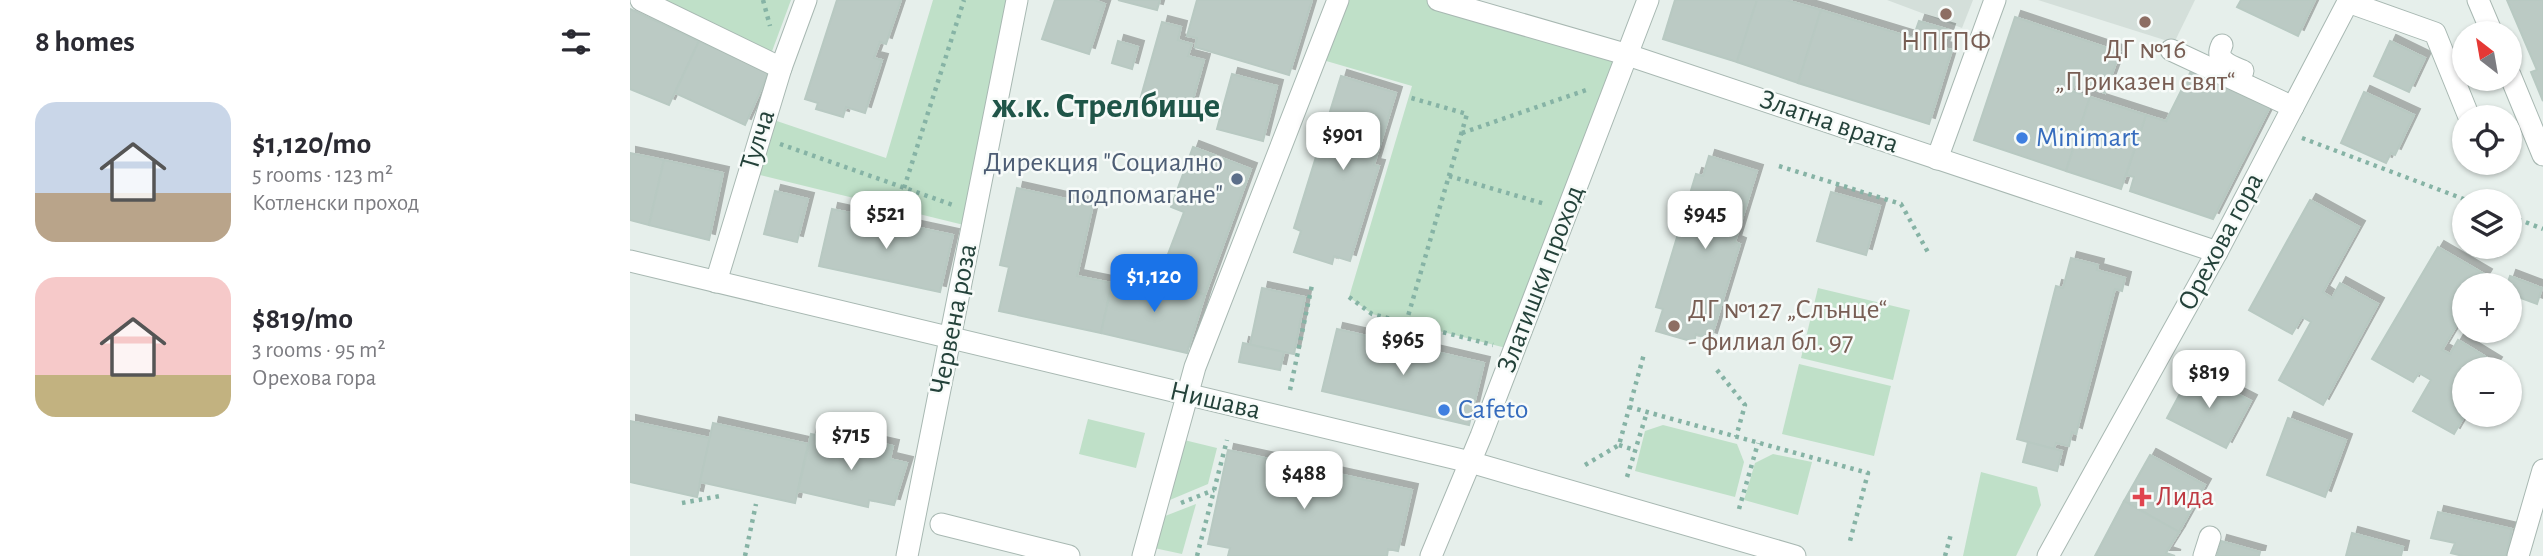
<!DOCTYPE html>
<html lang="en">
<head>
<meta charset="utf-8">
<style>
	body { margin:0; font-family:"Alegreya Sans",sans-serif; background:#f7f7f7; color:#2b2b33; height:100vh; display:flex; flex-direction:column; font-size:26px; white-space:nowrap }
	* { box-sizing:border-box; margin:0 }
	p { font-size:23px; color:#7c7c81 }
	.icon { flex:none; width:38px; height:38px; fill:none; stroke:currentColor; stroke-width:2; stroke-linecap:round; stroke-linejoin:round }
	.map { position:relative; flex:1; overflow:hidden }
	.details { display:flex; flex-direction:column; background:#fff; width:630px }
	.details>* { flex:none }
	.needle { width:46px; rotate:329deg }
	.fabs { position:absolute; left:1822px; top:21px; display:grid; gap:14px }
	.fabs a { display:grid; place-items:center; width:70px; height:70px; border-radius:50%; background:#fff; box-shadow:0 2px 5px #0004; font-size:35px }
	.price { position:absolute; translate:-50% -60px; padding:0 16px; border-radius:14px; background:#fff; color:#222; font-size:23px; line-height:46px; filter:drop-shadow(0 2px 4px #0008) }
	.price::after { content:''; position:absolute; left:50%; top:42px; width:21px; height:16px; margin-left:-10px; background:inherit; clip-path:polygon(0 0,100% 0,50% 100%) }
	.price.active { background:#1a73e8; color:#fff }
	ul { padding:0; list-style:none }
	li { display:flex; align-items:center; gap:21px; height:175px; padding:0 35px }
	li span { display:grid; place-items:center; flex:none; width:196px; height:140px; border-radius:21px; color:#555 }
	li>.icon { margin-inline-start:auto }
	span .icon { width:84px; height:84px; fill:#fffc; stroke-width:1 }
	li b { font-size:30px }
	h2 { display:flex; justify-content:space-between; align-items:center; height:84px; padding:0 35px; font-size:30px }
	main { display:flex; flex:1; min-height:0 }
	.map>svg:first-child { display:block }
	.built { fill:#d4dfda }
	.green { fill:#bfe0c8 }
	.building { fill:#bbcac4; stroke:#b8c9c2; stroke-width:2; filter:url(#shadow) }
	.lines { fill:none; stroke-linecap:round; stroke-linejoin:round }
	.minor-casing { stroke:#a8b8b2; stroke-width:23 }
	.path { stroke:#86b3a5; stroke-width:4.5; stroke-dasharray:3.5 5; stroke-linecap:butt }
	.minor { stroke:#fff; stroke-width:21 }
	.education-dot { fill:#8d6e63; stroke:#f7fbf9; stroke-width:2.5 }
	.shop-dot { fill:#3f7fe0; stroke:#f7fbf9; stroke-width:2.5 }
	.service-dot { fill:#5c6f8a; stroke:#f7fbf9; stroke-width:2.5 }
	.health-dot { fill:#e0444e; stroke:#f7fbf9; stroke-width:2.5 }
	.labels { text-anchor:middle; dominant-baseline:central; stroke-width:5; stroke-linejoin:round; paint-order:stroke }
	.education-label { font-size:28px; fill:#785e54; stroke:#f7fbf9 }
	.street-label { font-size:28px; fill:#24423a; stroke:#f7fbf9 }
	.shop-label { font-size:28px; fill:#366cbe; stroke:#f7fbf9; text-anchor:start }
	.service-label { font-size:28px; fill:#4e5e75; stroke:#f7fbf9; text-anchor:end }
	.health-label { font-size:28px; fill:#be3a42; stroke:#f7fbf9; text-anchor:start }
	.district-label { font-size:35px; font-weight:bold; fill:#1f5548; stroke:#f7fbf9 }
</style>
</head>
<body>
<main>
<section class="details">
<h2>8 homes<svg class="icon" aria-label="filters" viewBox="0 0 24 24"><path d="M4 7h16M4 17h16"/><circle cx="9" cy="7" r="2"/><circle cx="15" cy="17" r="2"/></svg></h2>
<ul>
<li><span style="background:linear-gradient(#c9d6e8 65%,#b9a48a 0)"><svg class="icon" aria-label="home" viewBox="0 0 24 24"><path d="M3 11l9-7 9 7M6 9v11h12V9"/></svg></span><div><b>$1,120/mo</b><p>5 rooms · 123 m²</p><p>Котленски проход</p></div></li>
<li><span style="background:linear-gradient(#f6c9c9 70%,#c2b280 0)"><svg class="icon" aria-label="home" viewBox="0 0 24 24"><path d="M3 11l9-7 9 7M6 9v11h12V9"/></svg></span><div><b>$819/mo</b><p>3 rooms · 95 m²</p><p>Орехова гора</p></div></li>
</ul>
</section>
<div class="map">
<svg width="1913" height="556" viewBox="0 0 1913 556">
	<defs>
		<filter id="shadow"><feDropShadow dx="6" dy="-6" stdDeviation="0" flood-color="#0004"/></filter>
	</defs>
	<rect width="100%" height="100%" fill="#e6efeb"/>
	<!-- built -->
	<g class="built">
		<polygon points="1257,0 1343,0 1332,28"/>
		<polygon points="1408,0 1565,0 1544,43"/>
	</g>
	<!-- green -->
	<g class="green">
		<polygon points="28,0 161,0 141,54"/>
		<polygon points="303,0 387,0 342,227 118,172 135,117 256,158"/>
		<polygon points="708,0 808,0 995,54 884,350 742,314 719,297 782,86 686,58"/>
		<polygon points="1188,288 1280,310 1263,380 1171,358"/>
		<polygon points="1169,364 1261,386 1244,456 1152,434"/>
		<polygon points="458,419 515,433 506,468 449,454"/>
		<polygon points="1033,425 1107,444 1114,462 1105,497 1005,471 1015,431"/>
		<polygon points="550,439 587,448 578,484 535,502"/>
		<polygon points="1143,454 1182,462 1168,515 1114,500 1125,463"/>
		<polygon points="1351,472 1407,487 1411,505 1386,556 1333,556"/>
		<polygon points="566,504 552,554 524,548 530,518"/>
	</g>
	<!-- building -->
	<g class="building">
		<polygon points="207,0 271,0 256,44 250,42 244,58 252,60 235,113 216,107 213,117 186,109 188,103 175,99"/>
		<polygon points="425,0 464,0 475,4 459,54 412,39"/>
		<polygon points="488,0 530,0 527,10"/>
		<polygon points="567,0 682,0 659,75 565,47 567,38 557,36"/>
		<polygon points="1045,0 1127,0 1107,62 1033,39"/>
		<polygon points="1127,0 1156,0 1191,10 1168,83 1107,62"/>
		<polygon points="1611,0 1685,0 1668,36 1607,7"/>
		<polygon points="1877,0 1913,0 1913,101 1901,72 1907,70"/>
		<polygon points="0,9 69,41 39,105 0,89"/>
		<polygon points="1191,10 1283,38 1289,21 1319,30 1313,48 1322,50 1299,124 1168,83"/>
		<polygon points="1385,17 1490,52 1475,93 1445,83 1442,91 1460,97 1436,171 1344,140"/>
		<polygon points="532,22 551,27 548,40 562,44 558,56 574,60 559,114 510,100"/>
		<polygon points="69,41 139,72 115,125 45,93"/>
		<polygon points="488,41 508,47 502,69 482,63"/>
		<polygon points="1760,41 1795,58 1779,92 1744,76"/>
		<polygon points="1564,65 1641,105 1583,219 1500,191 1504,177 1496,175 1516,115 1536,121"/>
		<polygon points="602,74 647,86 633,141 587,129"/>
		<polygon points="711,76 766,93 744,165 749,166 720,261 704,256 702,264 664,252 671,231 664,228"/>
		<polygon points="1734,92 1784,115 1765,155 1761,153 1756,163 1711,143"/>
		<polygon points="1460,97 1516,115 1491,189 1436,171"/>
		<polygon points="563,147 621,169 575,295 529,278 554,212 541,207"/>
		<polygon points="0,153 34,160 19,225 0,220"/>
		<polygon points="1079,156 1127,171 1105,242 1110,244 1081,339 1066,334 1064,342 1026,331 1033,309 1026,307 1066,174 1073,176"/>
		<polygon points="34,160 93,173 79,240 19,225"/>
		<polygon points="387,188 463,205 447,276 482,283 471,333 369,311 379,267 370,265"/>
		<polygon points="145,191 178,199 167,242 134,234"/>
		<polygon points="1201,192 1250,206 1236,255 1187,241"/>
		<polygon points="1680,200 1729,227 1693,292 1702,298 1710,283 1748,304 1693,405 1649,380 1681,322 1672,317 1662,334 1619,310"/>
		<polygon points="202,209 323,235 310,292 189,266"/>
		<polygon points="1808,247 1856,275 1850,285 1834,285 1834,313 1812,350 1820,354 1828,340 1866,363 1862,369 1834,369 1835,415 1824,434 1783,411 1801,380 1789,373 1783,382 1742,359"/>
		<polygon points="1441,258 1468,265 1467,270 1495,278 1492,291 1485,289 1446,434 1442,432 1439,446 1426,443 1424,449 1387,439 1426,286 1433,288"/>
		<polygon points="1880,276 1912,288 1907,304 1880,294 1880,285 1877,285"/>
		<polygon points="511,277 529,278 575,295 557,353 471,333 482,283 507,288"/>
		<polygon points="632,288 675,297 664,354 620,345"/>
		<polygon points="707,329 854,363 839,425 692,391"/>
		<polygon points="613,343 654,352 650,370 609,362"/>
		<polygon points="1562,371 1621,401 1596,448 1537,418"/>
		<polygon points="1658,418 1716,440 1695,497 1637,475"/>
		<polygon points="0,421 80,438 67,497 0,482"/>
		<polygon points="83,423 178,444 165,503 70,482"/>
		<polygon points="181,434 212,440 211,445 234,451 236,440 263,446 260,459 277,463 264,505 239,500 238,507 168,491"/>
		<polygon points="1398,442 1432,451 1427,471 1393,462"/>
		<polygon points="598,450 782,490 768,551 758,549 757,556 598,556 600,548 578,544"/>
		<polygon points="1520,455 1575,485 1549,532 1494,501"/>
		<polygon points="1494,501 1549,532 1536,553 1545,556 1465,556"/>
		<polygon points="1808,512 1882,529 1876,556 1833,556 1821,553 1825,543 1801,538"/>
		<polygon points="1722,533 1773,547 1771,556 1716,556"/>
		<polygon points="1591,541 1630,552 1629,556 1587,556"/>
	</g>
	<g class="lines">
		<defs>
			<g id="minor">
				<polyline points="11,0 151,68"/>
				<polyline points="808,0 995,54 1587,252"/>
				<polyline points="1848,0 1862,33"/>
				<polyline points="1718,2 1805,33 1839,117"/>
				<path d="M1592,45c-8,16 9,21 21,26"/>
				<polyline points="1541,50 1663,107"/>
				<polyline points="1880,75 1913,155"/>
				<polyline points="1307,159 1365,0"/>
				<polyline points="0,261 840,462 1165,556"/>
				<polyline points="86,282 151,68 176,0"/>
				<polyline points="311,524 439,556"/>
				<polyline points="277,556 387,0"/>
				<polyline points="513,556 565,367 708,0"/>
				<polyline points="801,556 851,436 1018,0"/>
				<polyline points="1418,556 1587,252 1719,0"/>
				<polyline points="1574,556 1580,537"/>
				<polyline points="1888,556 1913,470"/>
			</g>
		</defs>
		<!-- minor casing -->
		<use href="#minor" class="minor-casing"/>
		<!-- path -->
		<g class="path">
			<polyline points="133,0 140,26"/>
			<polyline points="832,133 959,89"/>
			<polyline points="1672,138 1839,201"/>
			<polyline points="150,144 323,205"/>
			<polyline points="1149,166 1271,204 1299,254"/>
			<polyline points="819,176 915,204"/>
			<polyline points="274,188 334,0"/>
			<polyline points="1880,216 1913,229"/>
			<polyline points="719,297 742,314 863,345"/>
			<polyline points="776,323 837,114 778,97"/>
			<polyline points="1087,370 1115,405 1106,437"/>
			<polyline points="660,390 682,285"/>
			<polyline points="999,407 1238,473 1220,541"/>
			<polyline points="989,445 1005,450"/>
			<polyline points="955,465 989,445 1014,354"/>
			<polyline points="997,477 1017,412"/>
			<polyline points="52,503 90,496"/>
			<polyline points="551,503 584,490"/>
			<polyline points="1109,509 1128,443"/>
			<polyline points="115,556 126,504"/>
			<polyline points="567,556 597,440"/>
			<polyline points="1315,556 1321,534"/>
		</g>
		<!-- minor -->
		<use href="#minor" class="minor"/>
	</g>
	<!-- markers -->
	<g class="education-dot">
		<circle cx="1316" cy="14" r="7"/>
		<circle cx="1515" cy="22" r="7"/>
		<circle cx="1044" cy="326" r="7"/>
	</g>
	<g class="shop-dot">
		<circle cx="1392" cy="138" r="7"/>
		<circle cx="814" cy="410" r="7"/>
	</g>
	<circle class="service-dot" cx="607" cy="179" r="7"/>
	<path class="health-dot" d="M1508.5 486.5h7v7h7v7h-7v7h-7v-7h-7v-7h7z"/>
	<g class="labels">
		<!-- education labels -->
		<g class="education-label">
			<text x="1316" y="42">НПГПФ</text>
			<text x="1515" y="50">ДГ №16<tspan x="1515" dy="32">„Приказен свят“</tspan></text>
			<text x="1058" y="310" text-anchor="start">ДГ №127 „Слънце“<tspan x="1058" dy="32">- филиал бл. 97</tspan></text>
		</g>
		<!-- street labels -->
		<g class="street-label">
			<text transform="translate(1199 122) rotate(19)">Златна врата</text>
			<text transform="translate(128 140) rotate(-73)">Тулча</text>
			<text transform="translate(1591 242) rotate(-62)">Орехова гора</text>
			<text transform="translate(911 279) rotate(-69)">Златишки проход</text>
			<text transform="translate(324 319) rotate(-79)">Червена роза</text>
			<text transform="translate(585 401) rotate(13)">Нишава</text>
		</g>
		<!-- shop labels -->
		<g class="shop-label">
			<text x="1406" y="138">Minimart</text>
			<text x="828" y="410">Cafeto</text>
		</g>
		<!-- service labels -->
		<g class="service-label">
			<text x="593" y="163">Дирекция "Социално<tspan x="593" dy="32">подпомагане"</tspan></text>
		</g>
		<!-- health labels -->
		<g class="health-label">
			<text x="1526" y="497">Лида</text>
		</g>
		<!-- district labels -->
		<g class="district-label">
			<text x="476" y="106">ж.к. Стрелбище</text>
		</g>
	</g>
</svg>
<div class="fabs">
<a><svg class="needle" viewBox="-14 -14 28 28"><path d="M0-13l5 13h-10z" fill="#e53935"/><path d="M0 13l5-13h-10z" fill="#7c7c81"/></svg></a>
<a><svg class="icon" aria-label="locate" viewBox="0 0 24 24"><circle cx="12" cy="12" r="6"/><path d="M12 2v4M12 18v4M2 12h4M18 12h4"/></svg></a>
<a><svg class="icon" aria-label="layers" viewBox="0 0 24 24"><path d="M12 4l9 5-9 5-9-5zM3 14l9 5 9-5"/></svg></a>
<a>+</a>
<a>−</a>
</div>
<b class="price" style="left:713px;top:172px">$901</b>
<b class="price" style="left:256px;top:251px">$521</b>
<b class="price" style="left:1075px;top:251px">$945</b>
<b class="price active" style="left:524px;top:314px">$1,120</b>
<b class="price" style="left:773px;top:377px">$965</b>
<b class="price" style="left:1579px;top:410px">$819</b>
<b class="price" style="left:221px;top:472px">$715</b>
<b class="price" style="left:674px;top:511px">$488</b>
</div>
</main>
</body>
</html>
